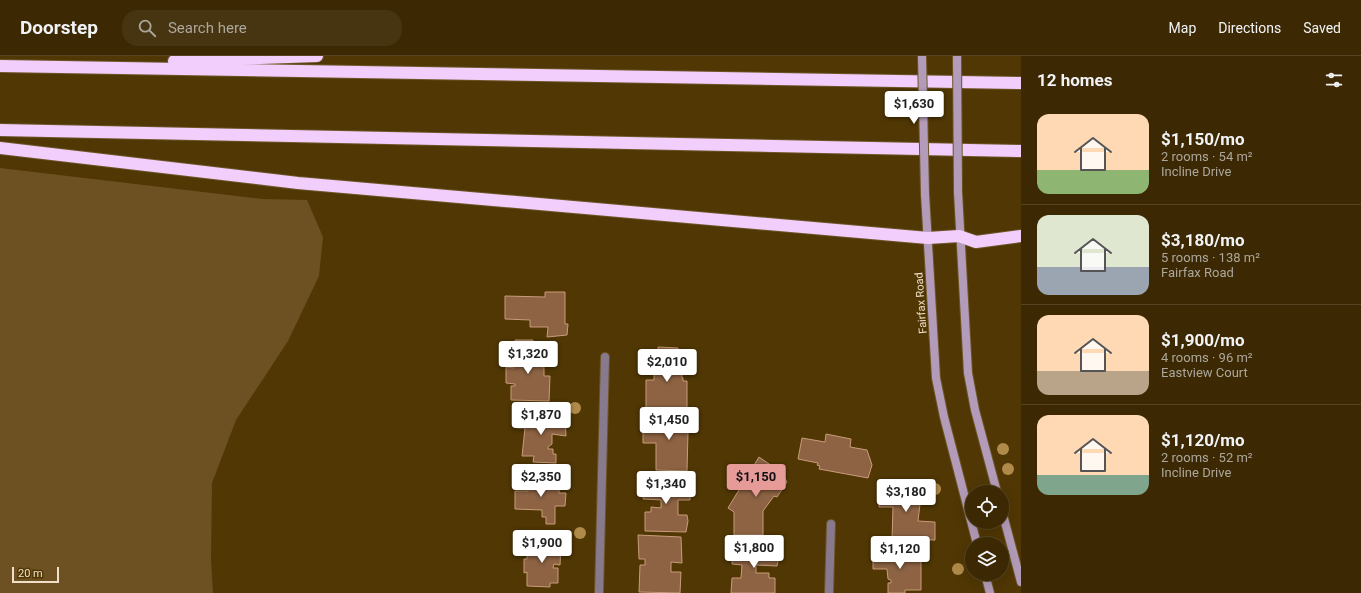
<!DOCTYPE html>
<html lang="en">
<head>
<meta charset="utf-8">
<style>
	body { margin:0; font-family:Roboto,sans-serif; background:#473512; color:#f1f3f6; height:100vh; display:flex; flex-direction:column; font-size:15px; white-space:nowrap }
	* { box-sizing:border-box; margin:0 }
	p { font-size:13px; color:#aca69a }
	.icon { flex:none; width:22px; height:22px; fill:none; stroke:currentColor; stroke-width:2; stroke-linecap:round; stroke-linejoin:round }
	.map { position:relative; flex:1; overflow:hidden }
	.panel { display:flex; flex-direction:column; background:#3c2903; width:340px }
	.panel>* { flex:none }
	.tools { position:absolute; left:965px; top:429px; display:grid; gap:8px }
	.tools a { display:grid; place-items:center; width:44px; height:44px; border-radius:50%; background:#3c2903; box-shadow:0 4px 16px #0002,0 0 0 1px #554525; font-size:20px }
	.scale { position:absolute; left:12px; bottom:10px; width:47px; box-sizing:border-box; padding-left:4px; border:2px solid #f0e0c9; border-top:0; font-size:11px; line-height:14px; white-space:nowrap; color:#f0e0c9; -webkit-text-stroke:3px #503704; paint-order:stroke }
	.price { position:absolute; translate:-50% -34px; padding:0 9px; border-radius:4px; background:#fff; color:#222; font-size:13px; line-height:26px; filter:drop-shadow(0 1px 2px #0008) }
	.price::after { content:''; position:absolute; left:50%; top:24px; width:12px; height:9px; margin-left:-6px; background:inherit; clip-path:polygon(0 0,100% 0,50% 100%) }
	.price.current { background:#e69b98; color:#111 }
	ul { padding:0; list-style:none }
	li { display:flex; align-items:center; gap:12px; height:100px; padding:0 16px }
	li+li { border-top:1px solid #554525 }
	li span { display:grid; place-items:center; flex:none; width:112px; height:80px; border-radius:12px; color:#555 }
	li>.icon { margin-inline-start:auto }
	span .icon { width:48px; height:48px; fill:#fffc; stroke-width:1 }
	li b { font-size:17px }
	h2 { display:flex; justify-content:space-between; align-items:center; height:48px; padding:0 16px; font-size:17px }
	header { display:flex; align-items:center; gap:24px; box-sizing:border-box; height:56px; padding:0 20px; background:#3c2903; border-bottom:1px solid #554525 }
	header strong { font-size:19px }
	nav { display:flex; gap:22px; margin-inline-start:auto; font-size:14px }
	.search { width:280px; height:36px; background:#473512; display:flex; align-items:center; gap:10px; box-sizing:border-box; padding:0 14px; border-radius:16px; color:#aca69a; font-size:15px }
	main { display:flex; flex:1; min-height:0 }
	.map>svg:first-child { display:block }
	.green { fill:#6d5122 }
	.building { fill:#8d6343; stroke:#c99c7a }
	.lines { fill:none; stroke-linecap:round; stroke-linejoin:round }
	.minor-casing { stroke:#6d5527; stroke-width:10 }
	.secondary-casing { stroke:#6d5527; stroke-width:10 }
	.motorway-casing { stroke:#6d5527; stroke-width:14 }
	.minor { stroke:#887a8c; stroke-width:8 }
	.secondary { stroke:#b39cb9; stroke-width:8 }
	.motorway { stroke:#f1cefb; stroke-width:12 }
	.secondary-bridge-casing { stroke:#6d5527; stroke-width:10; stroke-linecap:butt }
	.secondary-bridge { stroke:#b39cb9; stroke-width:8 }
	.tree { fill:#b08a48 }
	.labels { text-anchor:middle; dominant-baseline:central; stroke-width:3.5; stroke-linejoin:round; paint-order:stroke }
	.street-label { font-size:11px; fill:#f0e0c9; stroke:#503704 }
</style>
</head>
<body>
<header>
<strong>Doorstep</strong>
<div class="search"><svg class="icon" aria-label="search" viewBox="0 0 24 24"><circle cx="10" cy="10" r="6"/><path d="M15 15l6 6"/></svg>Search here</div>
<nav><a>Map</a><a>Directions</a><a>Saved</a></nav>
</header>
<main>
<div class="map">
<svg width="1021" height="537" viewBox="0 0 1021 537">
	<rect width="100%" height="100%" fill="#503704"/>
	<!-- green -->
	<polygon class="green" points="0,112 262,143 307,144 323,181 319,220 288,285 236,364 212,427 211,503 213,537 0,537"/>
	<!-- building -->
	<g class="building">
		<polygon points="545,236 565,236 565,268 568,268 567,279 547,281 548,271 530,271 530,264 505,263 505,240 545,241"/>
		<polygon points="515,284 533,284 533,301 544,301 544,320 550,320 549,345 511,344 511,330 515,330 515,328 506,327 506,311 514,312"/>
		<polygon points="658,291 678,292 678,309 682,310 682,322 683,322 683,325 687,325 687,353 646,353 646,324 654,324 654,308 658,308"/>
		<polygon points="517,359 541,360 541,362 565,361 566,380 552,378 552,388 548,391 548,393 553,393 553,398 556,398 556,407 533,406 534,400 522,400 525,372 517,372"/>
		<polygon points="643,360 692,361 692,376 688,376 687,415 656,414 656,387 643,387"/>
		<polygon points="826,378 851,383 850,391 867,394 872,409 868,422 819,413 820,410 817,409 818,407 798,403 802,382 825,386"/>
		<polygon points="759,401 782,417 787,426 777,441 774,440 763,455 763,479 734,479 734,456 728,452"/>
		<polygon points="528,422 559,423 559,437 566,437 565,450 555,450 555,468 546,468 546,461 542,461 542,454 515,453 515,435 528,435"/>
		<polygon points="643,424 691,425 690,444 678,444 678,459 687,459 688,465 686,476 645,475 645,456 651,456 651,451 661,452 661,444 643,443"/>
		<polygon points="879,430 921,432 921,448 920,448 918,465 935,466 935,484 892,483 893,451 879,451"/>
		<polygon points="638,479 681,481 682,507 671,506 671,516 681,516 680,537 639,536 640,509 645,509 645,503 639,503"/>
		<polygon points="539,487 561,489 560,509 554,508 553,512 558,512 558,527 550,527 550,531 527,530 527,516 524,517 524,503 527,503 528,488"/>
		<polygon points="733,489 777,490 779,501 777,510 756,509 756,517 769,517 769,522 775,522 775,537 731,537 732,522 741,522 742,509 732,508"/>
		<polygon points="873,494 887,496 921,495 921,534 905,534 905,537 888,537 888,527 891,527 891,524 888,523 887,513 873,513"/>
	</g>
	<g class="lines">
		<defs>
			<g id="minor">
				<polyline points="599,537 605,301"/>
				<polyline points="829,537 831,468"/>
			</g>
			<g id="secondary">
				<polyline points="958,136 968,317 975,354 997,436"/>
				<polyline points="925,138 936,322 944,361 977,488"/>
				<polyline points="1002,455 1021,526"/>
				<polyline points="985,518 990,537"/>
			</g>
			<g id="motorway">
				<polyline points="174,5 317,0"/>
				<polyline points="0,10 1021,27"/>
				<polyline points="0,74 1021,95"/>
				<polyline points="0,92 298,127 928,182 959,180 976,186 1021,180"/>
			</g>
		</defs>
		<!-- minor casing -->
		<use href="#minor" class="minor-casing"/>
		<!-- secondary casing -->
		<use href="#secondary" class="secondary-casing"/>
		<!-- motorway casing -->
		<use href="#motorway" class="motorway-casing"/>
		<!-- minor -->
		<use href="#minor" class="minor"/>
		<!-- secondary -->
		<use href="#secondary" class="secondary"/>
		<!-- motorway -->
		<use href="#motorway" class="motorway"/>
		<defs>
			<g id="secondary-bridge">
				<polyline points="922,0 925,138"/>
				<polyline points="957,0 958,136"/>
			</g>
		</defs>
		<!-- secondary-bridge casing -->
		<use href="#secondary-bridge" class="secondary-bridge-casing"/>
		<!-- secondary-bridge -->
		<use href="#secondary-bridge" class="secondary-bridge"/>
	</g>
	<!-- trees -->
	<g class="tree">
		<circle cx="575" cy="352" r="6"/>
		<circle cx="1003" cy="393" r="6"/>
		<circle cx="1008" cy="413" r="6"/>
		<circle cx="935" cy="433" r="6"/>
		<circle cx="580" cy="477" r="6"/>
		<circle cx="958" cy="513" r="6"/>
	</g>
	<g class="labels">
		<!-- street labels -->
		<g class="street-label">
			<text transform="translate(921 247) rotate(-94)">Fairfax Road</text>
		</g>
	</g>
</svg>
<div class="tools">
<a><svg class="icon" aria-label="locate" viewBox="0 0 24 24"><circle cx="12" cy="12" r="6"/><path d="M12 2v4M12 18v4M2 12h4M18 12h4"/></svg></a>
<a><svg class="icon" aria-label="layers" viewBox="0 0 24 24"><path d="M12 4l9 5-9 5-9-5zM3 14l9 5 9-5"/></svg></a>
</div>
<div class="scale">20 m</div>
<b class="price" style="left:914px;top:69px">$1,630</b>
<b class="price" style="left:528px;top:319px">$1,320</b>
<b class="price" style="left:667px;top:327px">$2,010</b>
<b class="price" style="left:541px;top:380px">$1,870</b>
<b class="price" style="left:669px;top:385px">$1,450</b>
<b class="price" style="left:541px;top:442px">$2,350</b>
<b class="price current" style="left:756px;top:442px">$1,150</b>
<b class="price" style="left:666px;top:449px">$1,340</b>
<b class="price" style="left:906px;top:457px">$3,180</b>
<b class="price" style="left:542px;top:508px">$1,900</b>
<b class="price" style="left:754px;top:513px">$1,800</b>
<b class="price" style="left:900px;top:514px">$1,120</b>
</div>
<section class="panel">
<h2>12 homes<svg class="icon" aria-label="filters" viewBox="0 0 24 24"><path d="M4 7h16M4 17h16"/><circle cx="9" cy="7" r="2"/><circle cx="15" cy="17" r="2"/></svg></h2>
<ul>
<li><span style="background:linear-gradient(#ffd9b3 70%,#8fb573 0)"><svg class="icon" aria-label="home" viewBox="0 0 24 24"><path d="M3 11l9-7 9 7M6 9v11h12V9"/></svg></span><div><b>$1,150/mo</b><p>2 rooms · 54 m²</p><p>Incline Drive</p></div></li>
<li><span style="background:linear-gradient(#dfe7d0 65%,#9aa5b1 0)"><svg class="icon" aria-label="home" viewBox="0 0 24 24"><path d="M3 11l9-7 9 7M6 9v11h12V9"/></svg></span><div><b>$3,180/mo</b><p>5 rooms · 138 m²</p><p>Fairfax Road</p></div></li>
<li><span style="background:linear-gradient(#ffd9b3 70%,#b9a48a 0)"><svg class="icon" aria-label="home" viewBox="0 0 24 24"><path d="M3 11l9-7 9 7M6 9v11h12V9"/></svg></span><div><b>$1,900/mo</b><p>4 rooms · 96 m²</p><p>Eastview Court</p></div></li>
<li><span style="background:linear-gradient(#ffd9b3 75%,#7fa58c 0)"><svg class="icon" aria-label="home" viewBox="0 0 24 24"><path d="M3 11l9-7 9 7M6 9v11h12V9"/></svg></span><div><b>$1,120/mo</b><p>2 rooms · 52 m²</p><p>Incline Drive</p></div></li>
</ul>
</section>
</main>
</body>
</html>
